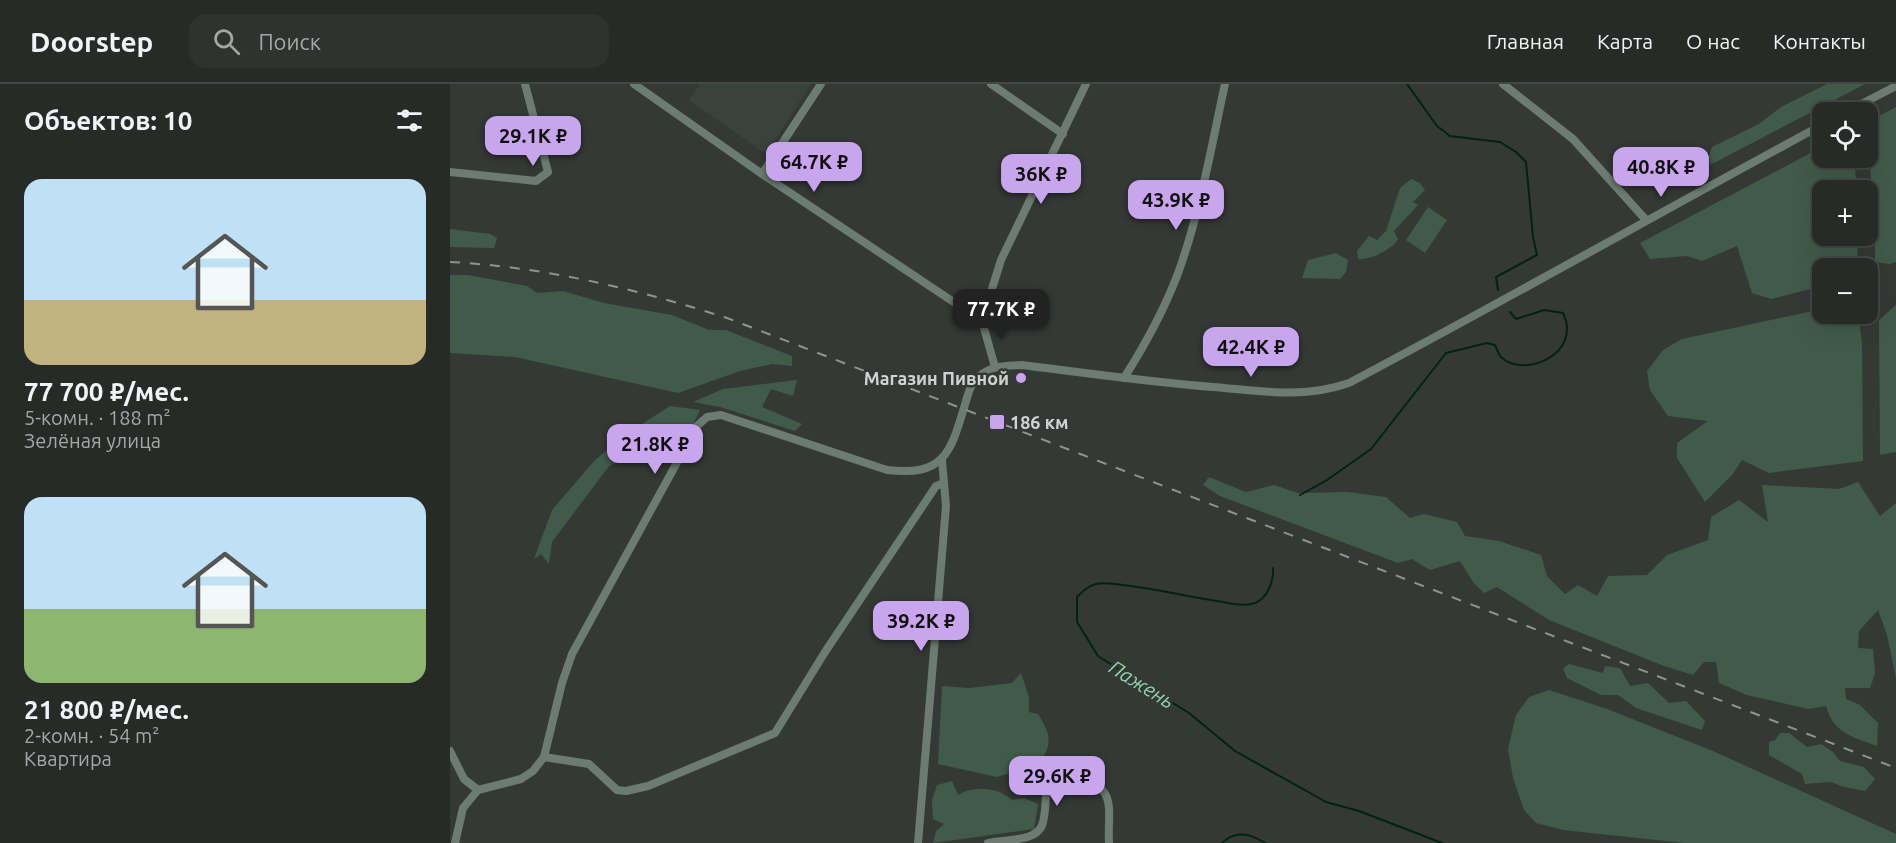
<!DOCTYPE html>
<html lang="ru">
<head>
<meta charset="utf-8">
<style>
	body { margin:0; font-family:Ubuntu,sans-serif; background:#2f3330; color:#f1f3f6; height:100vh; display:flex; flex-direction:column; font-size:22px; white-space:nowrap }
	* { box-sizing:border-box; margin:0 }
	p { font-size:20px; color:#a4a7a8 }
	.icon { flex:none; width:33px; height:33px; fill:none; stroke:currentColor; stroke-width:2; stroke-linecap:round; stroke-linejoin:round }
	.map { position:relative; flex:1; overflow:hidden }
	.details { display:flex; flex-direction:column; background:#272b28; width:450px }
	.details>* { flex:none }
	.tools { position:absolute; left:1362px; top:18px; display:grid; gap:12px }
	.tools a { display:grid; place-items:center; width:66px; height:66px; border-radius:12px; background:#272b28; box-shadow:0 6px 24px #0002,0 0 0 2px #434745; font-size:30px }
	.price { position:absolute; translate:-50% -51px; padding:0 14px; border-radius:12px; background:#c9a5ee; color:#111; font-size:20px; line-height:39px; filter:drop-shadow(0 2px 3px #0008) }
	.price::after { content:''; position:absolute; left:50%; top:36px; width:18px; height:14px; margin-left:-9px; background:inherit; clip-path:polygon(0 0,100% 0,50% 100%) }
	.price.active { background:#222; color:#fff }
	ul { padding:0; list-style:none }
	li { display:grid; align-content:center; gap:12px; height:318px; padding:0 24px }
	li span { display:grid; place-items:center; height:186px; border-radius:18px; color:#555 }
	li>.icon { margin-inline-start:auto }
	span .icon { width:108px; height:108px; fill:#fffc; stroke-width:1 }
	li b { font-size:26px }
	h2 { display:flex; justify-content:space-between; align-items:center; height:72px; padding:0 24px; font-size:26px }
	header { display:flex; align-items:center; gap:36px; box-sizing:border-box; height:84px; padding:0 30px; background:#272b28; border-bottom:2px solid #434745 }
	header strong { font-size:28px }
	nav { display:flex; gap:33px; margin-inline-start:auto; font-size:21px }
	.search { width:420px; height:54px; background:#2f3330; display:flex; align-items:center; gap:15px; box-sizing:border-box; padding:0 21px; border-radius:18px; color:#a4a7a8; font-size:22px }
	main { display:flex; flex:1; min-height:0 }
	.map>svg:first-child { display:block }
	.built { fill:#39433c }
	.green { fill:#415b4a }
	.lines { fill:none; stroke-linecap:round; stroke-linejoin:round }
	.stream { stroke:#012311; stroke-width:2 }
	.minor { stroke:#6c7c72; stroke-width:8 }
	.rail { stroke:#909391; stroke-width:2; stroke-dasharray:10 10; stroke-linecap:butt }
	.poi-dot { fill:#c9a5ee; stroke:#343936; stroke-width:2 }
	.labels { text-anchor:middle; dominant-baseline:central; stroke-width:5; stroke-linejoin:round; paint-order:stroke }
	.poi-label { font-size:18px; font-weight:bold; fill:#d0d3d1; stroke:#343936; text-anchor:end }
	.water-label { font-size:20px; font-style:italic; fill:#93d1aa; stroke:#343936 }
</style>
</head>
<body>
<header>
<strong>Doorstep</strong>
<div class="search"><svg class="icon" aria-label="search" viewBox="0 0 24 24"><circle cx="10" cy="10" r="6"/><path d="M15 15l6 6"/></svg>Поиск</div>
<nav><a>Главная</a><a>Карта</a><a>О нас</a><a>Контакты</a></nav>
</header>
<main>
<section class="details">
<h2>Объектов: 10<svg class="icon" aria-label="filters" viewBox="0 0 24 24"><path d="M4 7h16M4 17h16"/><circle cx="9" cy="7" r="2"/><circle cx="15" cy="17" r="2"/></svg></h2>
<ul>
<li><span style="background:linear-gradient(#bfe0f5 65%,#c2b280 0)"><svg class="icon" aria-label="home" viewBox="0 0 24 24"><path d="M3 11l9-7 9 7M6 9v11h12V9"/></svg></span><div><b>77 700 ₽/мес.</b><p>5-комн. · 188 m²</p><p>Зелёная улица</p></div></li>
<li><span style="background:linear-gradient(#bfe0f5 60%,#8fb573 0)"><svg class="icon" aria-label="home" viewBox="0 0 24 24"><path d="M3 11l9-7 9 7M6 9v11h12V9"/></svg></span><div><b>21 800 ₽/мес.</b><p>2-комн. · 54 m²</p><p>Квартира</p></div></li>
</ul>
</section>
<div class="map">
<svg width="1446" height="759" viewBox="0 0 1446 759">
	<rect width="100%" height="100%" fill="#343936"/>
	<!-- built -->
	<polygon class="built" points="250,0 361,0 316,70 239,16"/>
	<!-- green -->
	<g class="green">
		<polygon points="1377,0 1415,0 1260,81 1259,72 1262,63 1309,40 1331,23"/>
		<polygon points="1446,23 1446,178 1440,180 1425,178 1425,144 1418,59 1420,37"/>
		<polygon points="1372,63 1372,74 1405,74 1406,106 1372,106 1372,152 1407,152 1408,184 1372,184 1372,202 1321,215 1302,209 1287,162 1252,177 1237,172 1200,175 1190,159"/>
		<path d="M961,95l9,4 5,7 -12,12 5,3 -24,26 4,8c-5,10 -29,22 -40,20l-1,-8 12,-15 8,4 9,-9 14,-43z"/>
		<polygon points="978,123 997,136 975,169 956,156"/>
		<polygon points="0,145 40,150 47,154 44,164 0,163"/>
		<polygon points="886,169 898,176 896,188 890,195 852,194 858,176"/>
		<polygon points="0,191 18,191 77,202 87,209 113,207 154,219 222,231 259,246 276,246 342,272 342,282 322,280 290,287 228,309 65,273 0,269"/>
		<polygon points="1446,221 1446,368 1430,371 1429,236"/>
		<polygon points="1372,225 1372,230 1408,230 1412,259 1413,377 1319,389 1292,376 1282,391 1255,418 1227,374 1227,359 1258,337 1218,332 1200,306 1197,287 1213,266 1232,255"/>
		<polygon points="347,296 343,312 321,305 312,323 352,340 345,347 270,323 243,318 273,305"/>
		<polygon points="220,322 250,326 240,347 159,382 102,458 99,480 91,470 84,475 102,426 145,376 181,347"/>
		<path d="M759,393l37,15 28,-7 24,8 49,-1 39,5 24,21 14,-4 33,8 8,14 34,5 42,14 6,21 18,18 13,-9 19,11 11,-20 39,-1 20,-20 41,-15 3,-23 28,-17 29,22 -6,-37 77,4 19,-7 22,34 16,-13v175l-9,-43 -9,-25 -19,21 -1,17 15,1 2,25 -5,14h-25l1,11 14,6 18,18 -1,23c-24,-9 -44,-13 -51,-40l-18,3 -61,-14 -28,-12 -3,-21h-12l-11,13 -29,-9 -115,-46 -52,-33 -13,6 -11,-11 -13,-21 -30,9 -18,-11 -14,4 -178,-67 -17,-11z"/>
		<polygon points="1119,580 1153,589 1155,582 1170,584 1180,602 1198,599 1219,619 1236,617 1255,637 1252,646 1186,624 1168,611 1151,611 1117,594 1113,585"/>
		<path d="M571,589l8,24v15l9,2c13,21 15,29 1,50l-42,13 -59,-13 4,-78 27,2 43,-5z"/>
		<polygon points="1099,606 1157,625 1263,667 1446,750 1446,759 1234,759 1113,746 1086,739 1074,726 1063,694 1058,665 1066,631 1079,613"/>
		<polygon points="1330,649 1339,649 1357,663 1371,660 1383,668 1390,677 1414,683 1425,695 1415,707 1394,703 1381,698 1355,700 1352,690 1319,671 1319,658 1325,656"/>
		<path d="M502,697l6,14c15,-10 41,-8 54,5l12,-2 14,6 -4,25 -101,14 3,-12 8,-7 -11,-5 -1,-19 5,-15z"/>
	</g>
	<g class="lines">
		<!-- stream -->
		<g class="stream">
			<polyline points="957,0 987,42 1000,52 1050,58 1066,68 1076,78 1083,153 1087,171 1046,193 1048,206"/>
			<path d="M850,411l27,-15 44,-31 75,-96 41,-10 8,2c2,4 3,9 6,12 22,22 82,-3 62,-44l-19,-3 -28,9 -6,-7"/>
			<path d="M823,484c1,12 -5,30 -18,35 -8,3 -23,1 -32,-1 -33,-5 -66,-13 -100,-17 -9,-1 -18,-3 -27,-1 -8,2 -13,7 -19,13v25l21,34 91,57 46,38 91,51 33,9 83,32"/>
			<path d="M772,759c13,-13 29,-9 43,0"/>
		</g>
		<!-- minor -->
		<g class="minor">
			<polyline points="184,0 312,90 532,237 545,283"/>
			<polyline points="541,0 613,50"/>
			<polyline points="1053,0 1123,55 1196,136"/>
			<polyline points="1396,28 1446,2"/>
			<polyline points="0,88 86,97 98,88 75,0"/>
			<polyline points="312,90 371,0"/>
			<polyline points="532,237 551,176 636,0"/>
			<path d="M674,294c21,-33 39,-66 53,-102 23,-62 34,-128 48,-192"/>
			<polyline points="0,667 14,695 28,706"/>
			<polyline points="94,673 139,680 167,706 176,707 198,702 325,649 375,568 486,402 494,399"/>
			<path d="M5,759l8,-35 15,-18 43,-11 12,-8 11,-14 18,-74 10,-29 125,-228 10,-9 14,-2 166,55c59,7 64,-19 79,-69 3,-10 6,-21 16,-27 12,-9 25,-8 40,-9 64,8 127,17 191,22 48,4 90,12 136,-4 159,-84 315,-173 473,-258"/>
			<polyline points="468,759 496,422 492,376"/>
			<path d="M538,759c15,-4 51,0 55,-21 3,-11 2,-23 4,-34 10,-8 19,-8 31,-7 41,4 29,31 31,62"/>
		</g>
		<!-- rail -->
		<path class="rail" d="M0,178c95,5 187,27 277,56l1169,450"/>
	</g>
	<!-- markers -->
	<g class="poi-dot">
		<circle cx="571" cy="294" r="6"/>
		<rect x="539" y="330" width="16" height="16" rx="3"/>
	</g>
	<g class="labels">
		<!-- poi labels -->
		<g class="poi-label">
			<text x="559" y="294">Магазин Пивной</text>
			<text x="560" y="338" text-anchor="start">186 км</text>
		</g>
		<!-- water labels -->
		<g class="water-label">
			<text transform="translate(692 600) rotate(32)">Пажень</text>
		</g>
	</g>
</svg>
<div class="tools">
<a><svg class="icon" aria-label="locate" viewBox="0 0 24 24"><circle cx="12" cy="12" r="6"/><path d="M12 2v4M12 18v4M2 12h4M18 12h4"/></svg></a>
<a>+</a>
<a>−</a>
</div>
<b class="price" style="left:83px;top:83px">29.1K ₽</b>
<b class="price" style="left:364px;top:109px">64.7K ₽</b>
<b class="price" style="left:1211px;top:114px">40.8K ₽</b>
<b class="price" style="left:591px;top:121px">36K ₽</b>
<b class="price" style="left:726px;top:147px">43.9K ₽</b>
<b class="price active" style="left:551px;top:256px">77.7K ₽</b>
<b class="price" style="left:801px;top:294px">42.4K ₽</b>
<b class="price" style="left:205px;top:391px">21.8K ₽</b>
<b class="price" style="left:471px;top:568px">39.2K ₽</b>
<b class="price" style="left:607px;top:723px">29.6K ₽</b>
</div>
</main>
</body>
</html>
